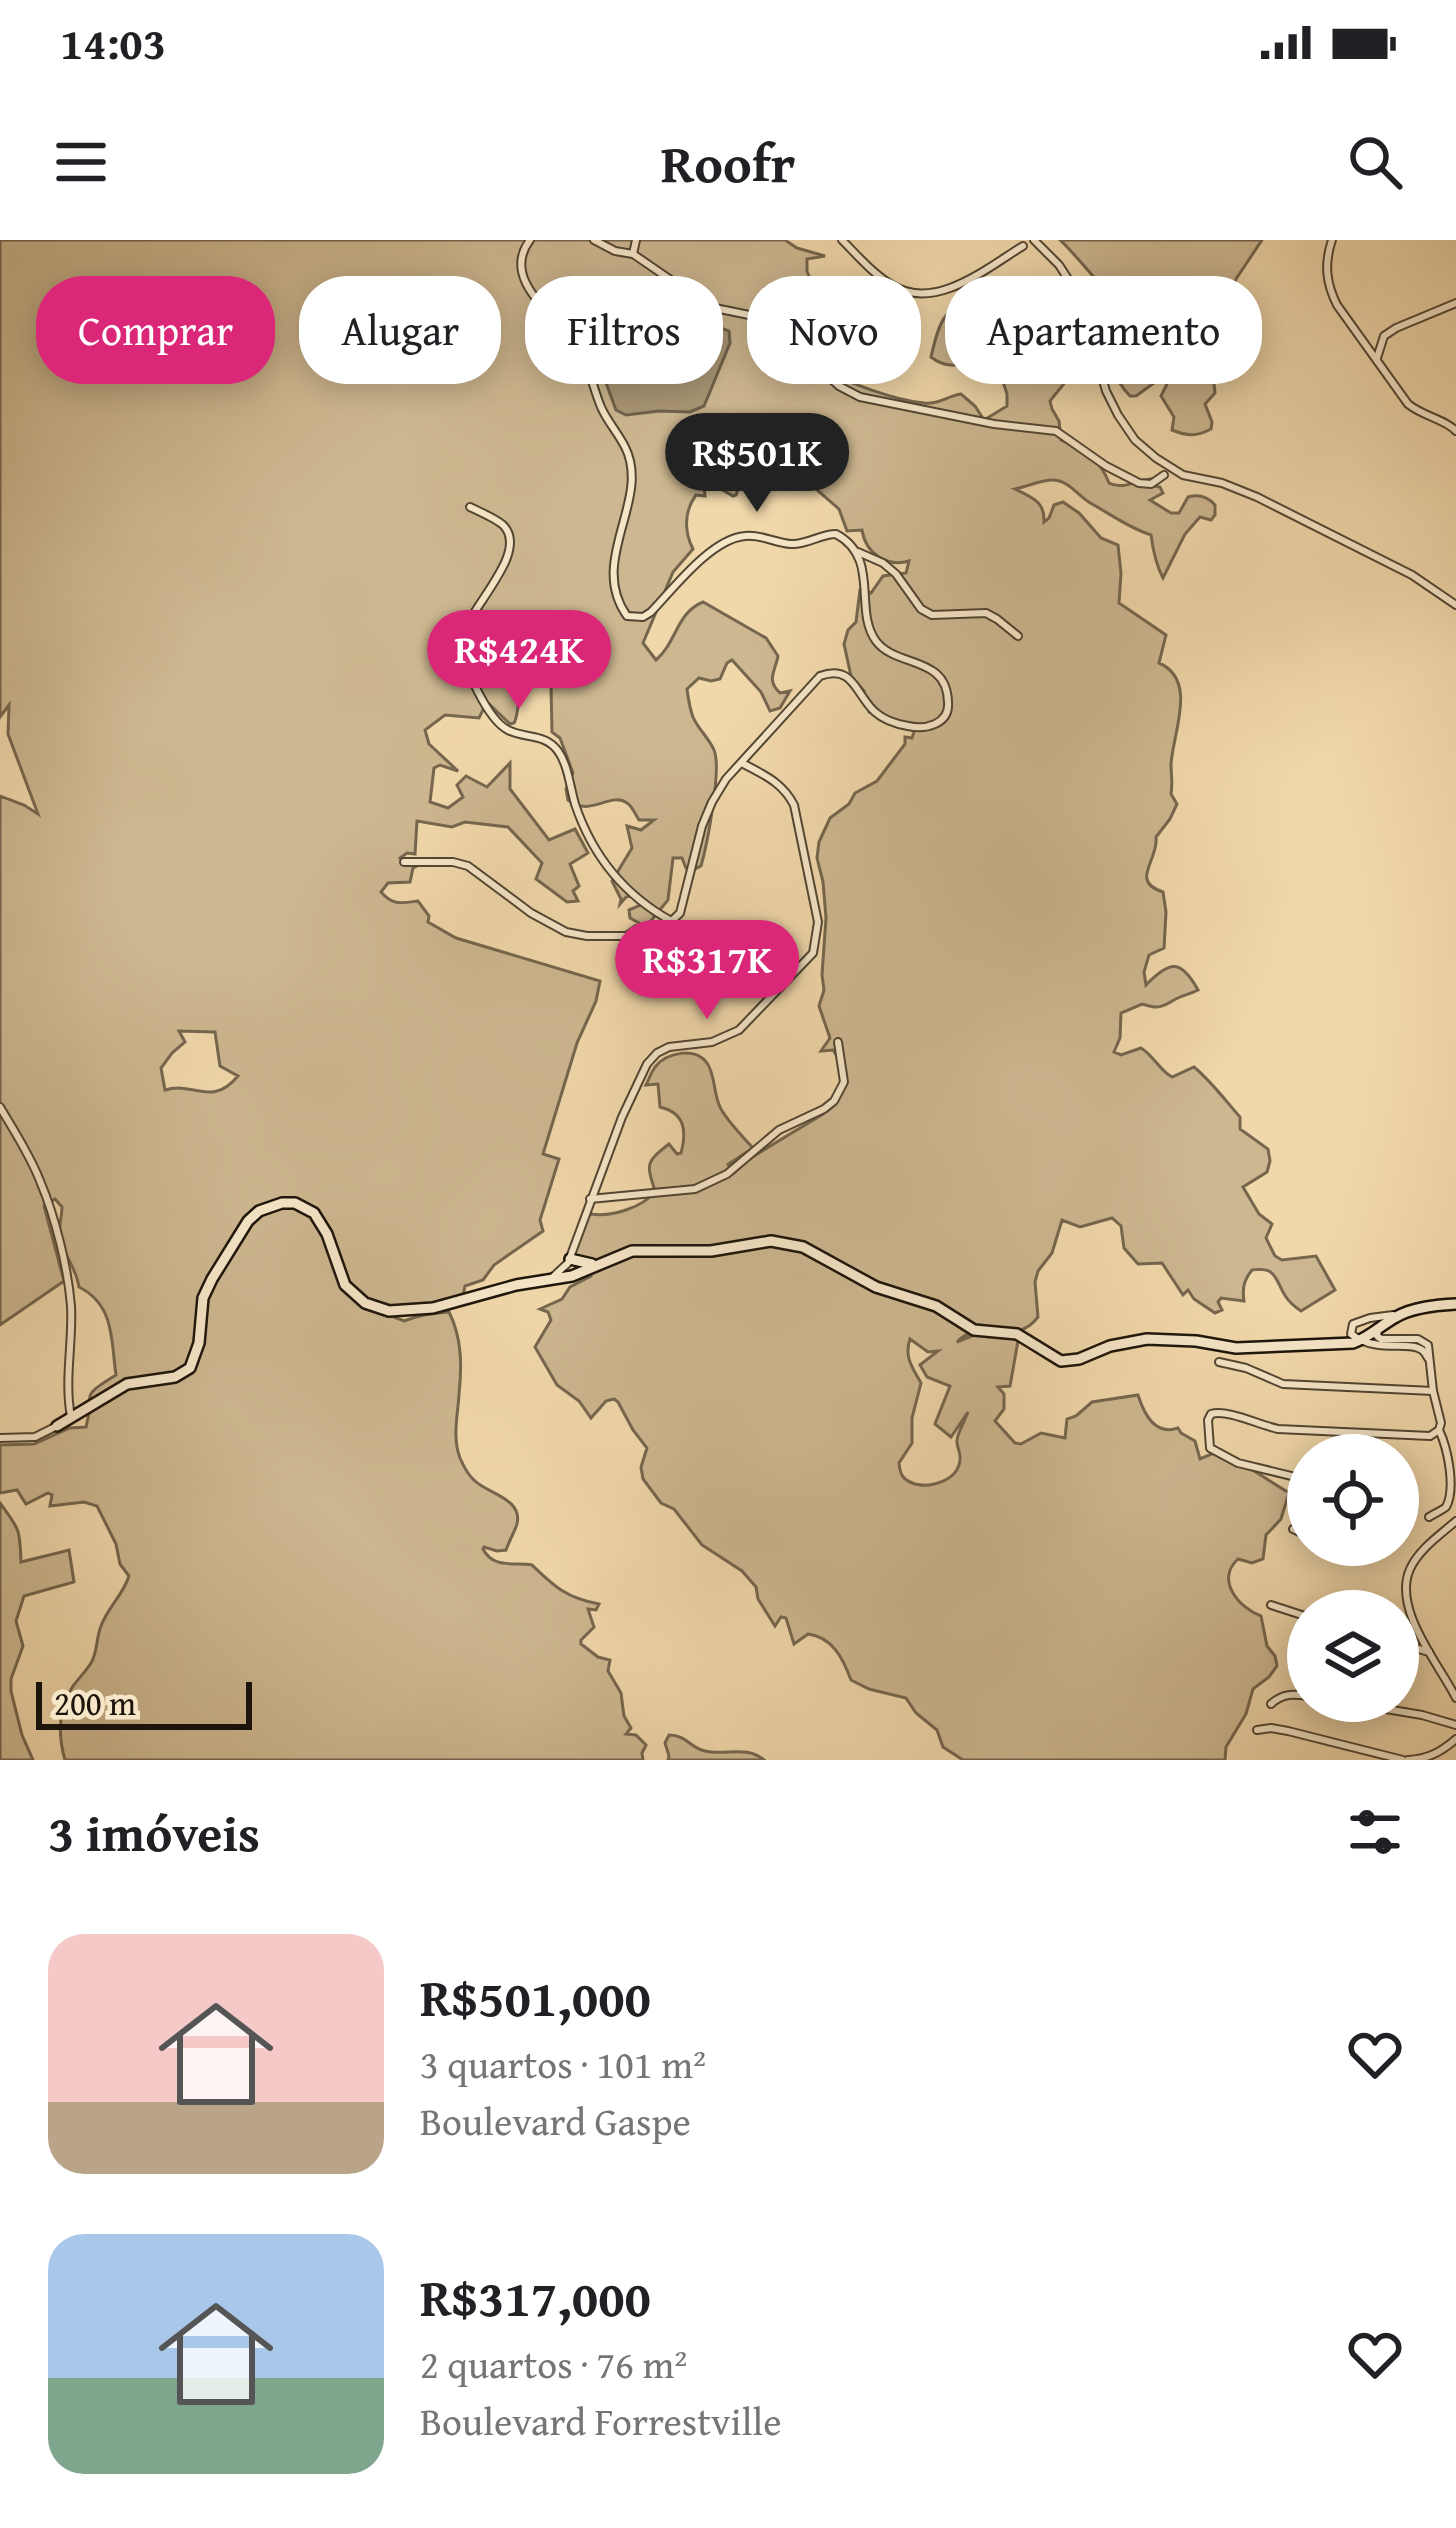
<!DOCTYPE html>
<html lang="pt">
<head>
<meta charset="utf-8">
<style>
	body { margin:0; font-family:"Gentium Book Plus",serif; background:#f2f2f2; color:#202124; height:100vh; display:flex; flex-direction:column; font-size:45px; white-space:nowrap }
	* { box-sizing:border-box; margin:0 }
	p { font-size:39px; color:#757577 }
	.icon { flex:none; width:66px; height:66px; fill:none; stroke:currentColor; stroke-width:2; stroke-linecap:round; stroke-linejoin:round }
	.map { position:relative; height:1520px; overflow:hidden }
	.sheet { display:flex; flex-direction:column; background:#fff; flex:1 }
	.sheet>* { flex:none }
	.guide { position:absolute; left:36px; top:36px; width:1386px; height:108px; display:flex; gap:24px }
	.tools { position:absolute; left:1287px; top:1194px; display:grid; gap:24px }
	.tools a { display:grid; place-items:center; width:132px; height:132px; border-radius:50%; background:#fff; box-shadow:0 6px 30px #0003; font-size:60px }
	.scale { position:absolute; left:36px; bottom:30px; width:216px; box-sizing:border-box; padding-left:12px; border:6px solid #1d150b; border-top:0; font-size:33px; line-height:42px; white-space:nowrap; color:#1d150b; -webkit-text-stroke:9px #f6e6c8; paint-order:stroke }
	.price { position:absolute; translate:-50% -102px; padding:0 27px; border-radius:42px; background:#db2777; color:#fff; font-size:39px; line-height:78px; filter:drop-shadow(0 3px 6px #0008) }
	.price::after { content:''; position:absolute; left:50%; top:72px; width:36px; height:27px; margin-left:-18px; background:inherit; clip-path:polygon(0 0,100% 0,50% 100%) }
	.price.active { background:#222; color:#fff }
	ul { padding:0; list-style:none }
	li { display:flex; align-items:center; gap:36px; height:300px; padding:0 48px }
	li span { display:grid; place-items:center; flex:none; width:336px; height:240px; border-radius:36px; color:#555 }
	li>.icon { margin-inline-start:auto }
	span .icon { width:144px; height:144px; fill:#fffc; stroke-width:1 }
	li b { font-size:51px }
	h2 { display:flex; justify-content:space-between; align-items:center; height:144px; padding:0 48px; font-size:51px }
	.pill { padding:0 42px; border-radius:48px; background:#fff; box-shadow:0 6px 30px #0003; font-size:42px; line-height:108px }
	.pill.active { background:#db2777; color:#fff }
	.status { display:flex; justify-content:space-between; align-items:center; height:84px; padding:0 60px; background:#fff; direction:ltr }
	.status svg { height:33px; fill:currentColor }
	header { display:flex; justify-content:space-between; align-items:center; height:156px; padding:0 48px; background:#fff; font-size:54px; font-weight:700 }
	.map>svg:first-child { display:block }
	.green { fill:#cdb790; stroke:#75664e; stroke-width:3; fill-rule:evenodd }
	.water { fill:#a99675; stroke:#71624b; stroke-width:3 }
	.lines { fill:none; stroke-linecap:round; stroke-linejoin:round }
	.street-casing { stroke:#524633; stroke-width:10 }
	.secondary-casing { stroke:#1d150b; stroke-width:14 }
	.street { stroke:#f6e6c8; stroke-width:6 }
	.secondary { stroke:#f6e6c8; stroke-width:9 }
</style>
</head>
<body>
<div class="status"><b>14:03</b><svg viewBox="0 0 49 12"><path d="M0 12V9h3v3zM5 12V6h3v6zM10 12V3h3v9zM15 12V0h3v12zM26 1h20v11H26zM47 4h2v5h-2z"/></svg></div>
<header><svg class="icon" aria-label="menu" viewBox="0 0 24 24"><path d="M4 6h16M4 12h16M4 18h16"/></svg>Roofr<svg class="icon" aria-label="search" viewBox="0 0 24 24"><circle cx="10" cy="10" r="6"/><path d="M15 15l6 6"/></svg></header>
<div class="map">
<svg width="1456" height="1520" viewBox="0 0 1456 1520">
	<rect width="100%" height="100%" fill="#f1d8ab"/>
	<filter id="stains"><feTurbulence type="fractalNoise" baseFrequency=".00167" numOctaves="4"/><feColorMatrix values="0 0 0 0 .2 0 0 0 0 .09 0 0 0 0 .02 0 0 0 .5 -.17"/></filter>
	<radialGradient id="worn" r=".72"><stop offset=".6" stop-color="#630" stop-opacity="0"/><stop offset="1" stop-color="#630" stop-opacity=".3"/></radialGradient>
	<!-- green -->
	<g class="green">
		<path d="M0,0h785l12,8 28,8 -18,3v12l3,8 7,-1 16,17v4l-7,8 -13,4c-8,16 -24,33 -14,50 37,15 86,38 125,42 13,2 24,-7 37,-9l14,12 9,14 23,-14v-12l-10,-30c-24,-7 -43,11 -66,-7 11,-48 15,-45 56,-69l14,19 9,7 11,3 14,19 36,7 6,11c-3,21 -14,30 -27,47l2,8 7,12 2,19c23,9 39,19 48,43 13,7 27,-2 41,-4l-2,6 12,2 3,6 -13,7 21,13h8l9,-16c11,-3 20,0 27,8v10l-4,5 -11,-3 -15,17 -22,44c-7,-13 -10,-28 -12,-43 -22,-7 -39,-20 -59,-31 -14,-7 -22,-24 -40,-24 -11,0 -26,7 -37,9 17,9 30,12 29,33l5,-4 5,-13 9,-3 16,11 22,25 17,7 3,28 -2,30 47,32 -7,28c39,17 14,69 12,101 0,11 2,19 0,30l6,10 -7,15 -14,18c3,23 -27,44 7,55l3,20 -2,36 -15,7 -5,17 2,13c24,-25 35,-26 52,5 -8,4 -17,6 -24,10 -13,8 -17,9 -32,4l-21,9 -1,25 -6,14 7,3 20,-7c13,8 19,23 31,29l22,-10c17,14 31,33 46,50v12l28,20 2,12 -3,11 -24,15 16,27 13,10 -6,14 9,18 7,4 34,-4 19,34 -34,21c-6,-4 -11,-8 -15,-14 -11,-16 -8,-31 -34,-27 -8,10 -10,18 -8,31l-23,-3 -3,4 4,8 -7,3 -21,-14 -6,-9 -5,5 -21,-32 -24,1 -14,-16 -3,-22 -9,-8 -32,9 -18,-7 -10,33 -14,18 -3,11 3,35c-24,32 -57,-1 -81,25l17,-7 33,1 11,5 -8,45 -12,1 6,7v15l-9,12 20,22 6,1 20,-11 24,5 2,-19 9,-3 16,-14 46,-7c6,19 17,41 40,33l3,5 14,8 5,18 21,-9 68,43 -8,26 -15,16 -3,24 -11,4 -14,-4c-23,21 1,49 23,57l6,30 8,10 2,10 -8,11 -16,12 -7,25 -20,33 -1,13h-262l-20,-13 -6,-17 -21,-17 -10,-15 -37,-9 -18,-9c-8,-22 -19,-43 -43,-46l-14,10 -8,-26 -5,-1 -6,9 -17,-27 -2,-12 -14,-16 -40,-26 -28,-36 -13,-6 -18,-24 -2,-12 6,-19 -14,-18 -15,-28 -4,-3 -8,2 -15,17 -12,-17 -22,-16 -22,-38 16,-27 -3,-8 -8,-3 22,-10 8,-12 21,-11v-12l-20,-10 15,-36 5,-4c20,3 52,-6 64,-23 -9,-28 -9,-29 14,-47l8,10 4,-1c6,-22 4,-40 -21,-46l-2,-23 -12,1c3,-6 5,-12 9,-18 11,-14 40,-21 52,-4 9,13 6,32 14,46 8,14 21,27 32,39l-26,17 8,-1v8l14,-13 74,-45c18,-17 25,-43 10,-64l-12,1 9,-13 -11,-32 5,-16 -2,-15 4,-57 -3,-36 -6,-24 2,-16 11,-24 19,-14 6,-11 22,-12 28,-37v-7l7,1 2,-6c-11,-11 -29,-17 -45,-20l-5,-21 -13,-15 -7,-32 4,-14 8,-8 4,-32 11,3 12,-17 23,-3 3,-12c-21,6 -43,-6 -47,-31l-15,1 -8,-22 -24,-21 -8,1 -10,-4c-29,12 -29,-4 -58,2l-3,8 -3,1 -14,-8 -6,-11 -9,9 1,10 -9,-1c-12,16 -12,37 -3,54l-20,23 -30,71 13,17c21,-18 20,-47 47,-58l63,36 12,18c-3,16 -12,24 2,37l10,-2 -10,17 -10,3 -9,-19 -29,-32 -5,3 -7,16 -9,2 -12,-3 -12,11c1,8 3,20 6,28 5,12 16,21 21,33 8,18 -7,95 -13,116l-10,5 -5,-3 -4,-10h-9l-5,42 -23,28 -19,4 13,-9 -9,-5 -1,-8 14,-6 -7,-9 -10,2 -6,7 1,-5 -9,-18 20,-33 -5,-22 14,4 13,-10h-15c-4,-6 -6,-13 -12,-17 -17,-12 -36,15 -59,-3l-2,-11 7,-16 -13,-35 -8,-6 -1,-46 -3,-1 -27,3c-3,10 -3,30 -7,35l-4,1 -23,-22 -8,16 -34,-3 -20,15 4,14 29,27 -18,-6 -6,3 -4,34 18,6 15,-11 -6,-12 9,-9 21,11 23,-24v26l39,51 26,-11 13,24 -18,11 9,22 -6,5 5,10 -11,1 -31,-23 6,-16 -34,-36 -43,-5 -13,5 -35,-6 -2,33 -8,-1 -7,5 6,7 11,1 -4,2 -3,14 -22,1 -7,9c12,14 21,11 37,9l11,15 -1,6 28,16 144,43 -4,20 -19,42 -34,111 16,5 -19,61 3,11 -49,34 -11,15 -18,6 -2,9 -26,9 -67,4 34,13c15,-6 29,-8 45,-9 13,26 13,54 10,82 -1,20 -7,43 1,64 3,7 9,18 15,23 14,13 48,18 42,43 -3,9 -8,17 -11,26l-9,1 -13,-4 -1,2c10,20 31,13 49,16 22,21 34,33 67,39l-3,6 -8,-1 6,18 -13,13v4l17,13 12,3 -2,11 13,22 3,23 7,12 -5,6 10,1 10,10 -4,8 1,7h-578c-7,-25 -7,-52 8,-74 6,-8 13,-15 18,-23 7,-12 5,-25 10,-37 7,-19 22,-31 28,-50l-9,-12 -4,-20 -19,-38 -13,-4 -34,4 2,-11 -4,-2 -22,11 -9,-14 -17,3v-48l34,-1 36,-16 16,-1c10,-34 -10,-28 30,-52 -5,-34 -1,-70 -37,-88 -3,-20 -15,-31 -19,-49 -2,-10 2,-21 2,-31l-7,-8 -11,7 20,75 -64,44v-529l24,9 14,9 -30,-80 1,-29 -9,12zM179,791l36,1 5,34 18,10c-27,32 -43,5 -73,14l-4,-22 11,-15 13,-11zM910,1099l18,13 10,-1 -18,14 7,12 23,9 -15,38 16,13 17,-25c-3,8 -10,20 -11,28 -1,6 4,12 3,19 -1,21 -28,29 -45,25 -12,-4 -15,-9 -16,-21l13,-20v-25l9,-35c-9,-16 -17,-26 -11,-44z"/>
		<path d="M1060,0h202l-26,39 -4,17 1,29 -13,30 2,10 -8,18 1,10 -10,11 7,18 -1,7c-15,8 -24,7 -39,1l2,-13 -13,-21 7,-14 -3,-7 -29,21h-6c-17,-18 -27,-43 -27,-66 0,-6 2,-15 -1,-20 -3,-6 -10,-10 -15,-14l2,-3h15l1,-4c-16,-16 -28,-33 -45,-49z"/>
		<path d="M0,1263c19,26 20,25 21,59l48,-12 5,32 -50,14 -8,25 7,25 -12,33v12l11,44 11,25h-33z"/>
		<path d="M669,1495c18,0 21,13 36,16 21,5 41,-6 59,9h-96l1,-4 -4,-13z"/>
	</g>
	<!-- water -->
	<path class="water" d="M618,55c19,3 32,21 52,26 19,5 42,2 59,10l1,12 -26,63 -14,6 -31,-1 -33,4 -10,-5 -18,-49 -13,-28 28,-36z"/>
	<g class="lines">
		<defs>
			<g id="street">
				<polyline points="594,0 615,11 633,14 668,38 695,60 710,67 754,76 771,85 839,146 860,157 994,184 1056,191 1106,226 1139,243 1151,244 1164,235"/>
				<path d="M842,0c15,15 31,34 50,45 43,27 95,-17 131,-39"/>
				<polyline points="1034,0 1059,25 1070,42 1081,63 1106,151 1118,175 1135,200 1156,218 1183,235 1222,243 1257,257 1412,335 1456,365"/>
				<path d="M1332,0c-8,24 -6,43 5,65l71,99c16,13 37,15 48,27"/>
				<polyline points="633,14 636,0"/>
				<polyline points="1377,118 1384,96 1396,88 1456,63"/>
				<path d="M470,267c10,5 25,11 33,18 29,29 -41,88 -41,117 0,23 26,78 46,88 17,9 37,3 50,21 10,14 12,36 17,53 17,51 50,92 98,118"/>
				<polyline points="858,312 883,323 896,334 921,369 932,375 986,373 997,379 1018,396"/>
				<path d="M404,622h49l15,4 63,47 35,19 21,4h50l24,-5 19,-18 22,-87 10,-24 14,-23 94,-103c34,-12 35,18 55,36 9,8 21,12 33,14 9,2 18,2 27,-2 9,-4 14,-11 13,-22 -1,-47 -52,-34 -72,-61 -23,-31 5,-83 -40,-107 -16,0 -29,11 -45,10 -16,-1 -30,-10 -46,-8 -34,3 -71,52 -94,76l-8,5 -16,-1c-40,-56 25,-116 -2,-169 -7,-14 -18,-26 -24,-40 -8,-19 -12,-42 -23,-60 -20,-31 -79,-66 -48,-107"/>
				<path d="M0,867c14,24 30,48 40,74 15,35 28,87 31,125 2,38 -7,73 0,111"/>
				<polyline points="590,959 695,949 727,934 779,890 824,869 834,861 844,842 838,802"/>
				<path d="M554,1036l14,-13 54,-146 25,-53 10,-11 12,-6 43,-5 27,-12 74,-77 5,-31 -24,-117c-12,-23 -30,-30 -52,-42"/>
				<path d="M1393,1075l-23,3 -17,6 -2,10c26,20 57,6 71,16 3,2 4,5 6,8"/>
				<polyline points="1219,1122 1246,1128 1283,1144 1433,1151"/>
				<polyline points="0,1198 35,1197 57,1186"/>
				<path d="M1308,1240l-70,-17 -28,-15 -2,-28 3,-6c17,-5 48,11 67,15l152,7 9,-6 2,-7 -8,-32 -5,-46 -10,-6h-37l-4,-3 1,-6"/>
				<path d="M1429,1277c3,-2 15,-8 17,-10 10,-18 2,-58 -7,-77"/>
				<path d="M1456,1281c-16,14 -37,28 -46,48 -18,40 29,95 46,129"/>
				<polyline points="1293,1289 1308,1296"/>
				<polyline points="1325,1305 1346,1316"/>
				<polyline points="1271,1365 1308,1377"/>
				<polyline points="1398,1403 1429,1412"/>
				<polyline points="1338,1461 1422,1475 1456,1485"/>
				<path d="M1271,1464c12,-11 22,-10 37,-8"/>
				<polyline points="1257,1490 1271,1488 1288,1491 1403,1520"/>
				<path d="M1408,1520c20,-1 33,-8 48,-21"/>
			</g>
			<g id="secondary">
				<polyline points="570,1019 592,1024"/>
				<path d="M57,1186l70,-42 48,-7 15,-9 9,-25 4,-45 9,-19 36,-58 11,-10 23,-8h13l19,10 13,21 18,51 20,18 24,8 44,-3 83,-23 56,-9 60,-25h79l60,-10 32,6 73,40 60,19 38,24 43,4 44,27 18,-2 31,-13 37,-7 49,2 40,7 117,-5c17,-6 28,-18 43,-26 17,-10 41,-12 60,-13"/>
			</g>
		</defs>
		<!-- street casing -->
		<use href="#street" class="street-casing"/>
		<!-- secondary casing -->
		<use href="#secondary" class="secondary-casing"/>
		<!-- street -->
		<use href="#street" class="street"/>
		<!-- secondary -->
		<use href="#secondary" class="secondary"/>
	</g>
	<rect width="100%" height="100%" filter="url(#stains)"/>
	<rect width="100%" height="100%" fill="url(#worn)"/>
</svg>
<div class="tools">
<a><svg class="icon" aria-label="locate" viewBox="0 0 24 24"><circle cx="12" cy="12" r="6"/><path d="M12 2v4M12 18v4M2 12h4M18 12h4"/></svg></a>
<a><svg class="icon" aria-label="layers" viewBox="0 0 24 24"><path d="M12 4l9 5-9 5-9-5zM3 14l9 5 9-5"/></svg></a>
</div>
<div class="scale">200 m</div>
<b class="price active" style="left:757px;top:275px">R$501K</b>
<b class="price" style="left:519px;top:472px">R$424K</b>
<b class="price" style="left:707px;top:782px">R$317K</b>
<div class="guide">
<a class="pill active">Comprar</a>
<a class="pill">Alugar</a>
<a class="pill">Filtros</a>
<a class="pill">Novo</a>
<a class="pill">Apartamento</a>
</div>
</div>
<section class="sheet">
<h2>3 imóveis<svg class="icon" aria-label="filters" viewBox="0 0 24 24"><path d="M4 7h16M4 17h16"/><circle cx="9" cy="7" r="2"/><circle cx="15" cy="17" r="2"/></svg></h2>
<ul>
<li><span style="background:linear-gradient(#f6c9c9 70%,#b9a48a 0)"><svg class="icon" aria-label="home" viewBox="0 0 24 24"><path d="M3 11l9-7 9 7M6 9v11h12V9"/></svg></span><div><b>R$501,000</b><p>3 quartos · 101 m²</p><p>Boulevard Gaspe</p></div><svg class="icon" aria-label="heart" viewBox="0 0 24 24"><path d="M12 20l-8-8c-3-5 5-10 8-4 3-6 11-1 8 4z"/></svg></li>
<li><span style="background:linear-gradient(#a9c7e8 60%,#7fa58c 0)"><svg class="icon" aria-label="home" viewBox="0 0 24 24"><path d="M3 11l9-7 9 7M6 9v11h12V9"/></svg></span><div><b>R$317,000</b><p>2 quartos · 76 m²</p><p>Boulevard Forrestville</p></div><svg class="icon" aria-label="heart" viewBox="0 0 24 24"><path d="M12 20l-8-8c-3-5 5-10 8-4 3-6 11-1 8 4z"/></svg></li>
</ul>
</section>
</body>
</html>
